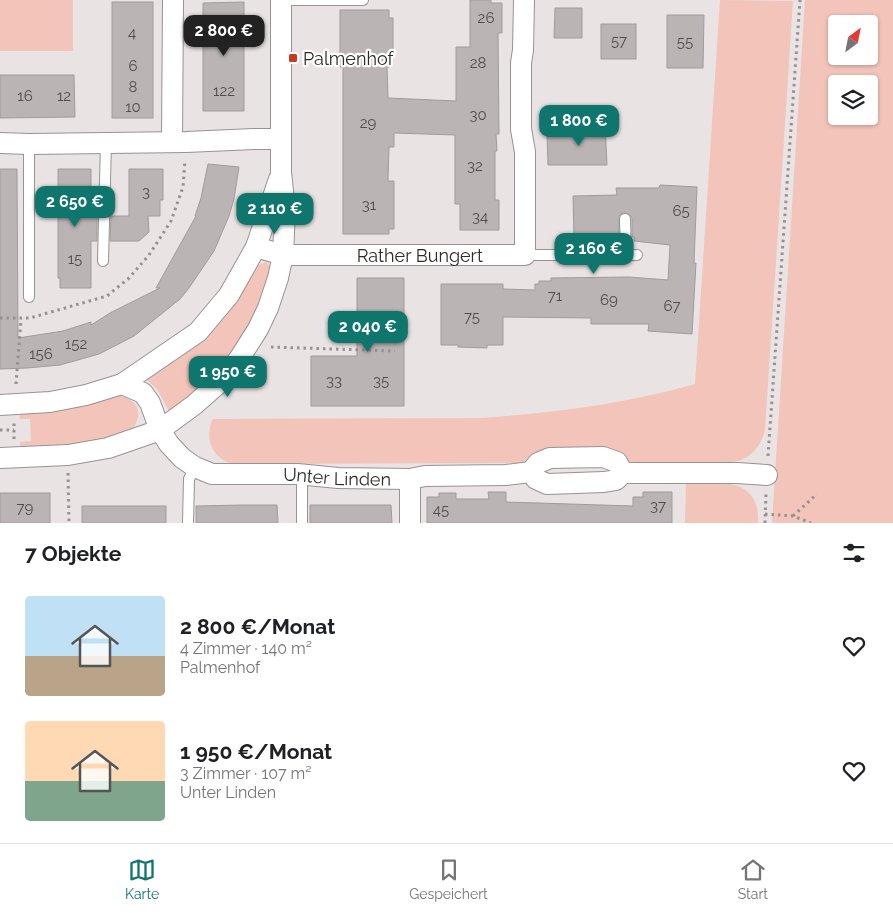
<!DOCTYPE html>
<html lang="de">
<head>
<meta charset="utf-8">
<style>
	body { margin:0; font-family:Raleway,sans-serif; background:#f6f6f6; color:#202124; height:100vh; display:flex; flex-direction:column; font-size:19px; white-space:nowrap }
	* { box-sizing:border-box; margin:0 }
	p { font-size:16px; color:#757577 }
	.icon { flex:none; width:28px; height:28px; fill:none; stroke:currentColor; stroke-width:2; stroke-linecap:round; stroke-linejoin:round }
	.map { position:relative; height:523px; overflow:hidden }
	.sheet { display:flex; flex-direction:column; background:#fff; flex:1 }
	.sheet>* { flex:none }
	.needle { width:32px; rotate:32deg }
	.tools { position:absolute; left:828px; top:15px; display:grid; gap:10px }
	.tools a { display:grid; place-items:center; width:50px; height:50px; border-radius:5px; background:#fff; box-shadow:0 1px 4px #0004; font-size:25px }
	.price { position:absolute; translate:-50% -42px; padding:0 11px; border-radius:10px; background:#0f766e; color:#fff; font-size:16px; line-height:32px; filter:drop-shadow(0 1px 2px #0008) }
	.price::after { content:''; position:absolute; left:50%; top:30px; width:15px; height:11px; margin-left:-8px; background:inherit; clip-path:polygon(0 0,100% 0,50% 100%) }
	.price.selected { background:#222; color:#fff }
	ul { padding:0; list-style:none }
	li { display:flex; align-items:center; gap:15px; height:125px; padding:0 25px }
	li span { display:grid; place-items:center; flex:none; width:140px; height:100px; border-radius:5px; color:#555 }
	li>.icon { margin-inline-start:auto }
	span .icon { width:60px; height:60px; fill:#fffc; stroke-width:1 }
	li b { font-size:21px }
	h2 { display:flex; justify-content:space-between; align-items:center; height:60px; padding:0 25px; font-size:21px }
	.dock { display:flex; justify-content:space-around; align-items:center; height:70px; border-top:1px solid #e0e0e0; background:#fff; font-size:14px; color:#757577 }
	.dock a { display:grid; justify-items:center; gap:2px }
	.dock .selected { color:#0f766e }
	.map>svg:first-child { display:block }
	.green { fill:#f3c4b9; fill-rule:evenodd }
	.building { fill:#bab5b4; stroke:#a09c9a }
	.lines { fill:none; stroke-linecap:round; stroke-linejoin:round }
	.service-casing { stroke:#979392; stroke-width:12 }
	.minor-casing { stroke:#979392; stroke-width:22 }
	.path { stroke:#949190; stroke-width:3; stroke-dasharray:2.5 4; stroke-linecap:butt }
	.service { stroke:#fff; stroke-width:10 }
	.minor { stroke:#fff; stroke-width:20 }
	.poi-dot { fill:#c63b1f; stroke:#fff; stroke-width:2 }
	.labels { text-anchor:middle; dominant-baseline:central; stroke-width:4.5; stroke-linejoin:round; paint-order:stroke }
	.number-label { font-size:15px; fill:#504e4d }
	.poi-label { font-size:18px; fill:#2d2c2b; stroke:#fff; text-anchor:start }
	.street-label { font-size:18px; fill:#2d2c2b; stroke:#fff }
</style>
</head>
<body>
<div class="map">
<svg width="893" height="523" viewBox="0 0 893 523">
	<rect width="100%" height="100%" fill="#e9e4e3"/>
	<!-- green -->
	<g class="green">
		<rect x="0" y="0" width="73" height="51"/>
		<path d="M720,0l73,1 -28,429c-4,17 -16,31 -35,32h-105l-11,-11 -80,1 -11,11 -273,1c-6,0 -14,1 -20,-1 -19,-6 -26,-27 -17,-44l267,-1c73,-5 145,-14 215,-34z"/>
		<path d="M805,0h88v523h-121zM836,24h33v32h-33zM836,84h33v32h-33z"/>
		<path d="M266,262l6,6c-9,42 -38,90 -69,119 -9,9 -23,17 -34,24l-12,-22 -11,-10 110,-113z"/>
		<path d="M117,395c20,4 27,16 16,34l-43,16 -70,5v-8l11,-1 -1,-22h-10l-1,-9z"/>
		<path d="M686,482c32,0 75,-5 72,41h-73z"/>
	</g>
	<!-- building -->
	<g class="building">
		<polygon points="470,0 491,0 491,3 502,3 502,33 498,33 499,134 496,134 497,151 495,151 495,200 499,200 499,230 460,230 460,204 455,204 455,135 394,133 394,147 389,147 388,181 394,181 394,229 389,229 389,234 343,234 343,67 340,67 340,10 389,10 389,18 393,18 393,58 390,58 390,67 387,67 388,98 456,101 456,47 470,47"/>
		<rect x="112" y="2" width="41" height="116"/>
		<polygon points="244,2 244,111 203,111 203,3"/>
		<polygon points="555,8 582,8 582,38 554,38"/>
		<polygon points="667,15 704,15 703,68 667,68"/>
		<rect x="601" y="24" width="35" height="35"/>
		<polygon points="0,75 74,75 75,117 0,118"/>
		<polygon points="578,123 605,123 607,165 548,165 547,134 578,134"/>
		<polygon points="208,164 239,167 234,199 229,216 214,251 189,288 180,299 134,336 99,354 60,365 27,368 0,369 0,169 17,169 18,338 63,331 91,322 91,325 110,313 160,288 156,288 196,216 195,216 201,198"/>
		<polygon points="58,169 91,169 91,216 97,216 97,241 91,241 91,288 60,288 60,278 58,278"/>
		<polygon points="129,169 163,169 163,200 160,200 160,216 148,216 149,232 139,241 110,241 111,216 129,216"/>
		<polygon points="660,185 697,187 694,263 696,263 692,334 648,331 649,324 591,324 591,318 503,317 503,345 487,345 487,348 458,347 458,345 441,345 441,284 503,284 503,289 535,290 535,284 539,284 539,281 551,281 551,278 629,277 668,280 670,245 634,241 634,237 632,237 632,218 628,213 622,213 619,216 619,237 574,238 573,196 617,195 616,188 659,188"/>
		<polygon points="357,278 404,278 404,406 311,406 311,356 357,356"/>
		<polygon points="488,492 506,492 506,502 633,506 633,497 643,497 643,492 672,492 672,523 427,523 427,497 439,497 439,493 456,493 456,499 489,499"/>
		<rect x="0" y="493" width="50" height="30"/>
		<polygon points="243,505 277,505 278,523 196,523 196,506"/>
		<polygon points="310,505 391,505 392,523 310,523"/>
		<rect x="82" y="506" width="84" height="17"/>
	</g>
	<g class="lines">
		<defs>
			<g id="service">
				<polyline points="281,0 363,0"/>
				<polyline points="29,144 29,297"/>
				<polyline points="625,219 626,255"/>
				<polyline points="525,255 637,255"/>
				<polyline points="103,261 106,142"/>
				<polyline points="188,523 189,479 195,467"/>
				<polyline points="302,523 302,475"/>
			</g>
			<g id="minor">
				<polyline points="172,142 173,0"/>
				<polyline points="0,143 29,144 186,142 254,139 281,139"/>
				<path id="s1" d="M256,247l27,8h242v-103l-4,-23v-66l2,-13 1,-50"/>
				<path id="s2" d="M122,384l21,9 7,10 10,27 9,14 13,14 13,9 17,7h85l41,4 72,1 15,-3 81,-1 25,-3 5,7 11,5 57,-2 12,-2 7,-7h114l30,2"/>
				<polyline points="0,405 50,402 86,395 122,384 198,332 229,295 256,247 279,179"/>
				<polyline points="0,458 68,455 108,448 160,430 194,405 219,383 239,359 258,329 268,308 278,278 283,255 285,210 281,172 281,0"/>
				<polyline points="531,472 538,463 550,458 603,457 617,462 623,473"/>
				<polyline points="410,523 410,479"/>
			</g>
		</defs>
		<!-- service casing -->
		<use href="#service" class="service-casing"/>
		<!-- minor casing -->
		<use href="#minor" class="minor-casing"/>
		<!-- path -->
		<g class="path">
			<polyline points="0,318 30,318 107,296 129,278 149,255 171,221 183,187 185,160"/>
			<polyline points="271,347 395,351"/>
			<polyline points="16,384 21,319"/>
			<polyline points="0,430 14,430"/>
			<polyline points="14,439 14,423"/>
			<polyline points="768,456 800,0"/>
			<polyline points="68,473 69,523"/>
			<polyline points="765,514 793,516 811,523"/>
			<polyline points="793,516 817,494"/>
			<polyline points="765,523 766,494"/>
		</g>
		<!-- service -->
		<use href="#service" class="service"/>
		<!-- minor -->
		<use href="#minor" class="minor"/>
	</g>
	<!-- markers -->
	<rect class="poi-dot" x="288" y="53" width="10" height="10" rx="2.5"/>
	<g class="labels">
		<!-- number labels -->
		<g class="number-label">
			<text x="486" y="18">26</text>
			<text x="132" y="33">4</text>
			<text x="619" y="41">57</text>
			<text x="685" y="42">55</text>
			<text x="478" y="63">28</text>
			<text x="133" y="66">6</text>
			<text x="133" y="87">8</text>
			<text x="224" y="91">122</text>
			<text x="25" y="96">16</text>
			<text x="64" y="96">12</text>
			<text x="133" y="107">10</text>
			<text x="478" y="115">30</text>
			<text x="368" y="123">29</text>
			<text x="475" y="166">32</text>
			<text x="146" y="192">3</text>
			<text x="369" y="205">31</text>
			<text x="681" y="211">65</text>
			<text x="480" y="217">34</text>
			<text x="75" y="259">15</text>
			<text x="555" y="296">71</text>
			<text x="609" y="300">69</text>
			<text x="672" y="306">67</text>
			<text x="472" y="317">75</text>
			<text x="76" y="344">152</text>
			<text x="41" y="354">156</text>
			<text x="334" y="381">33</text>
			<text x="381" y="381">35</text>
			<text x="658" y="506">37</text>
			<text x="25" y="508">79</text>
			<text x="441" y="510">45</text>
		</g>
		<!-- poi labels -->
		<g class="poi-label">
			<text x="303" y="58">Palmenhof</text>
		</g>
		<!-- street labels -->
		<g class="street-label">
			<text stroke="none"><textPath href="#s1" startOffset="165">Rather Bungert</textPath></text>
			<text stroke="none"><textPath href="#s2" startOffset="259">Unter Linden</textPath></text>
		</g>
	</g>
</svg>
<div class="tools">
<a><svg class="needle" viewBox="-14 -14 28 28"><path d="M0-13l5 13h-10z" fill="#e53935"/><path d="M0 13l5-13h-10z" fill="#757577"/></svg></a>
<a><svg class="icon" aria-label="layers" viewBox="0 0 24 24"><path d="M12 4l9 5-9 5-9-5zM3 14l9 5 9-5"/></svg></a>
</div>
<b class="price selected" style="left:224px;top:57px">2 800 €</b>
<b class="price" style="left:579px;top:147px">1 800 €</b>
<b class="price" style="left:75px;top:228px">2 650 €</b>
<b class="price" style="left:275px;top:235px">2 110 €</b>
<b class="price" style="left:594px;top:275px">2 160 €</b>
<b class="price" style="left:368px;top:353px">2 040 €</b>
<b class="price" style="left:228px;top:398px">1 950 €</b>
</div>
<section class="sheet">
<h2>7 Objekte<svg class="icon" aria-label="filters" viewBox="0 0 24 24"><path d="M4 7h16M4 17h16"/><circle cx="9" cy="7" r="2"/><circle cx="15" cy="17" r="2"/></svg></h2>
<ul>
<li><span style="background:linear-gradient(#bfe0f5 60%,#b9a48a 0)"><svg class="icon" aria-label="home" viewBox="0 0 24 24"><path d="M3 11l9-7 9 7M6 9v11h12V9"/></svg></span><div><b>2 800 €/Monat</b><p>4 Zimmer · 140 m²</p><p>Palmenhof</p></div><svg class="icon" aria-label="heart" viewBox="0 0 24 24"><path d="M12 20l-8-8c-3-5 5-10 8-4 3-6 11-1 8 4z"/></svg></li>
<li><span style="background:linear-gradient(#ffd9b3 60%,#7fa58c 0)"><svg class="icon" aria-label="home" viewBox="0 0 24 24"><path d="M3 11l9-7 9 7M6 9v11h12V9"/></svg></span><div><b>1 950 €/Monat</b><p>3 Zimmer · 107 m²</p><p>Unter Linden</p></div><svg class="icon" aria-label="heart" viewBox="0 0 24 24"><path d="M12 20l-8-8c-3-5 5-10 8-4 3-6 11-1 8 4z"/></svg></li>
</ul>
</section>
<nav class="dock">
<a class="selected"><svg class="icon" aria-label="map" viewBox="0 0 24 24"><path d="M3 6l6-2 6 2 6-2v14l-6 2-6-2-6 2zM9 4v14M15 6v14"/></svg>Karte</a>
<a><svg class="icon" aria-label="saved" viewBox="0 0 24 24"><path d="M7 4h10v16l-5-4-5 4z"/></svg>Gespeichert</a>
<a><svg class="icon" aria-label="home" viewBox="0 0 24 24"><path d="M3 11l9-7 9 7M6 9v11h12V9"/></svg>Start</a>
</nav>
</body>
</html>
